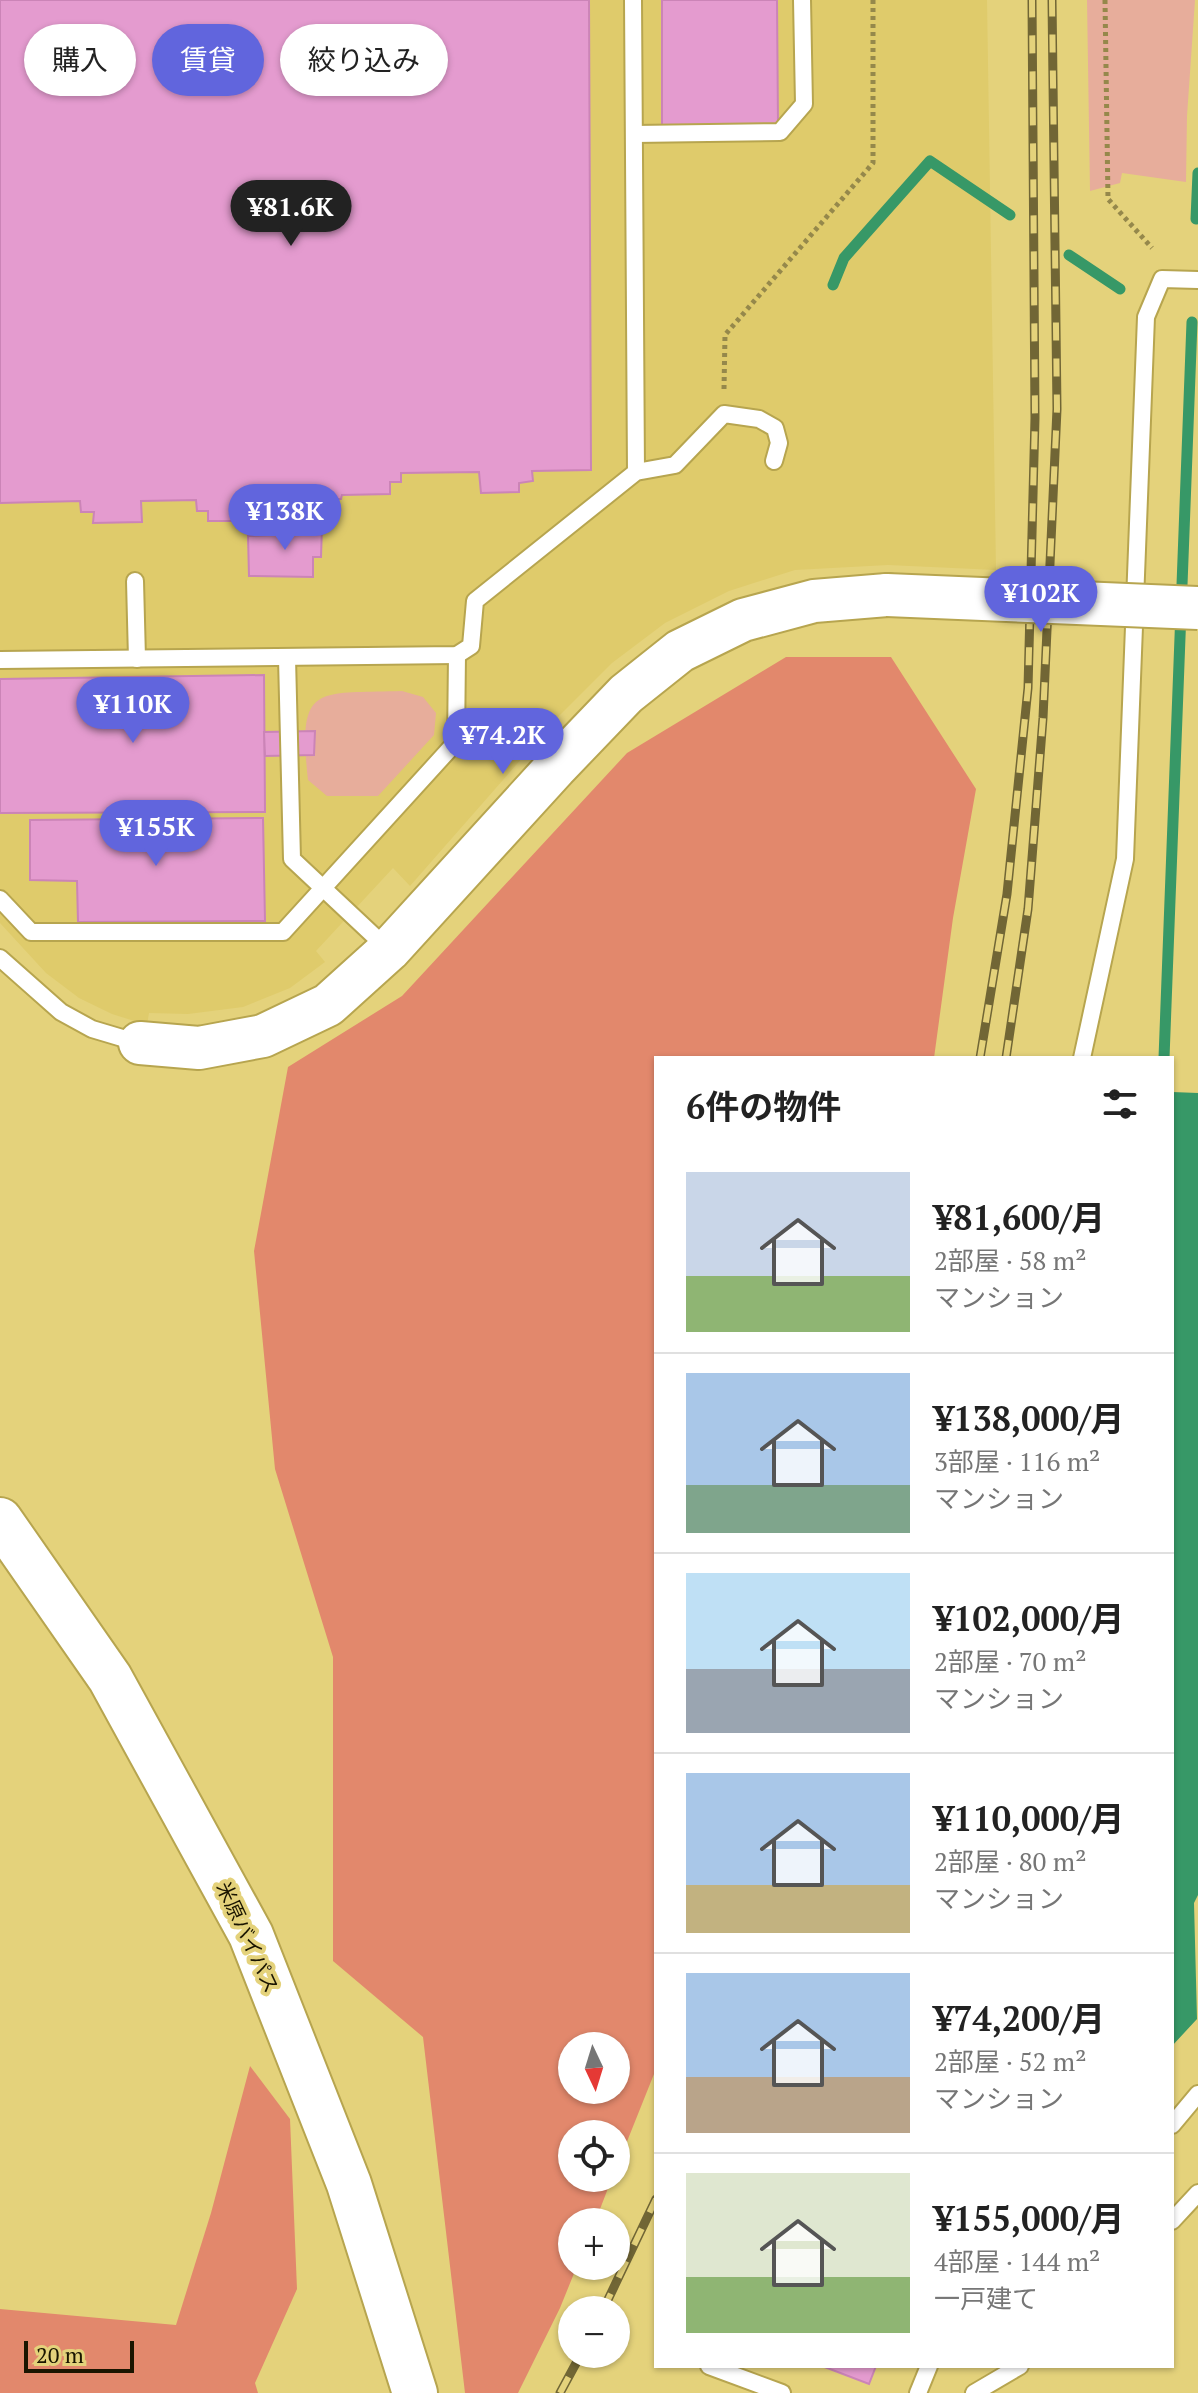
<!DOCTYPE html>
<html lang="ja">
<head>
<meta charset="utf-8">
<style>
	body { margin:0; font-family:"PT Serif","Noto Sans JP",serif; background:#f6f6f6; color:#222; height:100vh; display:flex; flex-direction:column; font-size:30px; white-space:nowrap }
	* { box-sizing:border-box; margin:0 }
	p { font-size:26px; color:#767676 }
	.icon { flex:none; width:44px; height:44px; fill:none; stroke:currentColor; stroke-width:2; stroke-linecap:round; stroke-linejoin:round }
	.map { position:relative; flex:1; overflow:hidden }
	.panel { position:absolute; left:654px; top:1056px; width:520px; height:1312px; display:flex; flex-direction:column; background:#fff; border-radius:0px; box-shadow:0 2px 6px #0004 }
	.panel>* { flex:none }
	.hud { position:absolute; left:24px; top:24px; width:510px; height:72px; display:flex; gap:16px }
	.needle { width:52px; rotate:176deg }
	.tools { position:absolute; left:558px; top:2032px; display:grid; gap:16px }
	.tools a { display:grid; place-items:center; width:72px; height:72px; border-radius:50%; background:#fff; box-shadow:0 2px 6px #0004; font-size:40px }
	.scale { position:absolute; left:24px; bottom:20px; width:110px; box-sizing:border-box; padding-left:8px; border:4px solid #1a1500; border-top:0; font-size:22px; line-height:28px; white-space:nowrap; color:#1a1500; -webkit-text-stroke:6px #e4d27b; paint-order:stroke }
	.price { position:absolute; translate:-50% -68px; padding:0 18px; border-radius:28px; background:#6165dd; color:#fff; font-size:26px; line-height:52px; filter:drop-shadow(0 2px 4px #0008) }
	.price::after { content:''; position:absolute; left:50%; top:48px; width:24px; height:18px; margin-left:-12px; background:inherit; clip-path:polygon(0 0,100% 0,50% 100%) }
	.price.on { background:#222; color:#fff }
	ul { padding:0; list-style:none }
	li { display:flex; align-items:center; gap:24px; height:200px; padding:0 32px }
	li+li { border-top:2px solid #e0e0e0 }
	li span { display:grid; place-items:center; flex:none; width:224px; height:160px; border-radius:0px; color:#555 }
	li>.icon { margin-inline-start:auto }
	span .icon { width:96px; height:96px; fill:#fffc; stroke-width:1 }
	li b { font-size:34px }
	h2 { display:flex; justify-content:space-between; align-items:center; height:96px; padding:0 32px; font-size:34px }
	.tag { padding:0 28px; border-radius:36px; background:#fff; box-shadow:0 2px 6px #0004; font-size:28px; line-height:72px }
	.tag.on { background:#6165dd; color:#fff }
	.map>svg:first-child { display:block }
	.built { fill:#dfcb6b }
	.green { fill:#e7ad9b }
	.forest { fill:#e2886c; fill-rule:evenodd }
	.water { fill:#379867 }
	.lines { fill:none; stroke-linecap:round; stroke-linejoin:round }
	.stream { stroke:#379867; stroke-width:11 }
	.building { fill:#e49bcf; stroke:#cb84b7; stroke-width:2 }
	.service-casing { stroke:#b7a54f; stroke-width:20 }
	.tertiary-casing { stroke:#b7a54f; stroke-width:46 }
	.trunk-casing { stroke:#b7a54f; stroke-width:48 }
	.path { stroke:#95884b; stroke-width:5; stroke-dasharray:4 4; stroke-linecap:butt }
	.service { stroke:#fff; stroke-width:16 }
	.tertiary { stroke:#fff; stroke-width:42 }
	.trunk { stroke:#fff; stroke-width:44 }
	.rail-casing { stroke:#716635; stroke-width:9 }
	.rail { stroke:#e4d27b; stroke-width:6; stroke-dasharray:18; stroke-linecap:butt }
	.tertiary-bridge-casing { stroke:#b7a54f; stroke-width:46; stroke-linecap:butt }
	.tertiary-bridge { stroke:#fff; stroke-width:42 }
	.labels { text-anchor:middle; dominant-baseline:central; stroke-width:8; stroke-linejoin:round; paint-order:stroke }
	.street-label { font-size:20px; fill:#1a1500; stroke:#e4d27b }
</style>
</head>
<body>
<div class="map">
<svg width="1198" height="2393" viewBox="0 0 1198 2393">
	<rect width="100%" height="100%" fill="#e4d27b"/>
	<!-- built -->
	<polygon class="built" points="0,0 987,0 996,570 888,565 795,570 729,591 665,623 612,663 559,716 410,886 393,868 316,951 325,962 290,988 243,1007 188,1014 149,1013 147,1025 112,1014 79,998 46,973 0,923"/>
	<!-- green -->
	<g class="green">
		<polygon points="1087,0 1195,0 1187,116 1186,182 1122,173 1120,183 1090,191"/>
		<path d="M402,691l21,6 13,16 -2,22 -56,61h-51l-19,-16c-11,-98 9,-86 94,-89z"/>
	</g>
	<!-- forest -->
	<g class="forest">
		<path d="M786,657h105l85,132 -23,129 -19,140h-278v1011l-40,100v-35h-44v44h40l-17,44h-23v44h5l-17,42 -42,85h-53l-42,-356 -90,-76v-304l-58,-188 -21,-218 34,-184 114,-71 225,-243zM572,2046h44v44h-44z"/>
		<polygon points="250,2066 290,2119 297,2289 255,2383 258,2393 0,2393 0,2309 176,2325 211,2213"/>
	</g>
	<!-- water -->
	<polygon class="water" points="1172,1092 1198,1093 1198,1895 1194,1903 1197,2019 1172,2046"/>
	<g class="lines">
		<!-- stream -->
		<g class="stream">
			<polyline points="1196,219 1198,173"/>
			<polyline points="1069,255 1120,289"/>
			<polyline points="833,285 844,258 930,161 1010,215"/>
			<polyline points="1164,1058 1192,322"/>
		</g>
	</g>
	<!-- building -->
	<g class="building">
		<polygon points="0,0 589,0 591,470 532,471 533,481 519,483 519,492 481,493 479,472 401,473 401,482 390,482 390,494 342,495 341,499 245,499 246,521 208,521 208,511 197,511 196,500 141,501 142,522 93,523 94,512 81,512 80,501 0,503"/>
		<polygon points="662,0 777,0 778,126 662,127"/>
		<polygon points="322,527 321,557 313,557 313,577 249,576 248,536 274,535 274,528"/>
		<polygon points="264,675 265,812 0,813 0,679"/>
		<polygon points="315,731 314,755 265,756 264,732"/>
		<polygon points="263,818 265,921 78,922 77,881 30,880 30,820"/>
		<polygon points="822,2366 876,2366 869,2384"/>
	</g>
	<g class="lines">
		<defs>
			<g id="service">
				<polyline points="633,0 636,472"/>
				<polyline points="634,134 780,132 804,104 802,0"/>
				<polyline points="135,581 137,659"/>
				<polyline points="287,658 292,859 389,950"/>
				<polyline points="0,660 457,655 471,646 475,601 636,472 675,465 724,414 759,419 775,428 779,443 774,461"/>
				<polyline points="0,899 31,932 283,932 456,742 457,655"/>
				<polyline points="0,958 61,1012 92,1029 139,1043"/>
				<polyline points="1082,1058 1125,859 1146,317 1162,279 1198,280"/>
				<polyline points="1172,2125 1198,2094"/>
				<polyline points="1172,2221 1198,2193"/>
				<polyline points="709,2366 782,2393"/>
				<polyline points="918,2393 929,2366"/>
				<polyline points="974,2393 1020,2366"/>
			</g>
			<polyline id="tertiary" points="140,1043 199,1048 263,1036 328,1005 389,950 555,768 626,694 680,651 743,620 814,601 887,595"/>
			<polyline id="trunk" points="0,1520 110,1678 251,1935 349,2184 415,2393"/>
		</defs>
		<!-- service casing -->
		<use href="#service" class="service-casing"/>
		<!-- tertiary casing -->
		<use href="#tertiary" class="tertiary-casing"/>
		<!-- trunk casing -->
		<use href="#trunk" class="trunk-casing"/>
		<!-- path -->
		<g class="path">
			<polyline points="1105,0 1108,199 1152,248"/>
			<polyline points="724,389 725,335 873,163 873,0"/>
		</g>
		<!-- service -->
		<use href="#service" class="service"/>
		<!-- tertiary -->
		<use href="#tertiary" class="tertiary"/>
		<!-- trunk -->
		<use href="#trunk" class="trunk"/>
		<defs>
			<g id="rail">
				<polyline points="980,1058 1007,894 1028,688 1035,418 1032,0"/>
				<polyline points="1006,1058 1028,909 1043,718 1057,409 1052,0"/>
				<polyline points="603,2310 656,2199"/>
				<polyline points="560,2393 581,2354"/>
			</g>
		</defs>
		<!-- rail casing -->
		<use href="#rail" class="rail-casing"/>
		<!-- rail -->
		<use href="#rail" class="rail"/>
		<defs>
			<polyline id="tertiary-bridge" points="887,595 1198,608"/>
		</defs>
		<!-- tertiary-bridge casing -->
		<use href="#tertiary-bridge" class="tertiary-bridge-casing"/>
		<!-- tertiary-bridge -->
		<use href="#tertiary-bridge" class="tertiary-bridge"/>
	</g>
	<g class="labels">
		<!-- street labels -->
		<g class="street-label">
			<text transform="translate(248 1937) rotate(65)">米原バイパス</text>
		</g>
	</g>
</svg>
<div class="tools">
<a><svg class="needle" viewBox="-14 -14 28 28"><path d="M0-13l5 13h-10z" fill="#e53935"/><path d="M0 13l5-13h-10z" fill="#767676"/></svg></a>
<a><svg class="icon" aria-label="locate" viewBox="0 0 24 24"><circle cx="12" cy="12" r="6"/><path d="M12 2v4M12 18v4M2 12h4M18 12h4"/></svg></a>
<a>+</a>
<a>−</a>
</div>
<div class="scale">20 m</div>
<b class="price on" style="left:291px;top:248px">¥81.6K</b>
<b class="price" style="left:285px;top:552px">¥138K</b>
<b class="price" style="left:1041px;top:634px">¥102K</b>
<b class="price" style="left:133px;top:745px">¥110K</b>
<b class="price" style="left:503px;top:776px">¥74.2K</b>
<b class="price" style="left:156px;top:868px">¥155K</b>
<div class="hud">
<a class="tag">購入</a>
<a class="tag on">賃貸</a>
<a class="tag">絞り込み</a>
</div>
<section class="panel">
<h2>6件の物件<svg class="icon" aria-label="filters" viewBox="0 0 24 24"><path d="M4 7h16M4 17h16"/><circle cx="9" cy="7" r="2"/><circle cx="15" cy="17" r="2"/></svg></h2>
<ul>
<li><span style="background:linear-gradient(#c9d6e8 65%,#8fb573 0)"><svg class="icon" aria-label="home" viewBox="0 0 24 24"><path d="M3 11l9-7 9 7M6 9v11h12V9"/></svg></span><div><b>¥81,600/月</b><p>2部屋 · 58 m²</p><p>マンション</p></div></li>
<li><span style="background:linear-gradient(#a9c7e8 70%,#7fa58c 0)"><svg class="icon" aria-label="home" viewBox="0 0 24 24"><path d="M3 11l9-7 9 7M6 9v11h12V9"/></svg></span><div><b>¥138,000/月</b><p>3部屋 · 116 m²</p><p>マンション</p></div></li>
<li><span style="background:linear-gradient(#bfe0f5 60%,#9aa5b1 0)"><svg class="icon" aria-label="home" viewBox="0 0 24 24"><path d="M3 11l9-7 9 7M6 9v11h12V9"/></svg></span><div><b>¥102,000/月</b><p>2部屋 · 70 m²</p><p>マンション</p></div></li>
<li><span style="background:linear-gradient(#a9c7e8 70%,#c2b280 0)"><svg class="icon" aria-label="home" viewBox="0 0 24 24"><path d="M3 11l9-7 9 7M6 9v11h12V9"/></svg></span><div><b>¥110,000/月</b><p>2部屋 · 80 m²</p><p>マンション</p></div></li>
<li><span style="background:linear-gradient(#a9c7e8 65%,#b9a48a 0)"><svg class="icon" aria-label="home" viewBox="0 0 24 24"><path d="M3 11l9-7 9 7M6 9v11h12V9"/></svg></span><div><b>¥74,200/月</b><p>2部屋 · 52 m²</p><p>マンション</p></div></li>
<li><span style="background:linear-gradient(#dfe7d0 65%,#8fb573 0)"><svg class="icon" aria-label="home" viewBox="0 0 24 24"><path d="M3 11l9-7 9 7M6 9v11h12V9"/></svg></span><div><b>¥155,000/月</b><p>4部屋 · 144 m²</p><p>一戸建て</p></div></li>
</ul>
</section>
</div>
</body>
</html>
